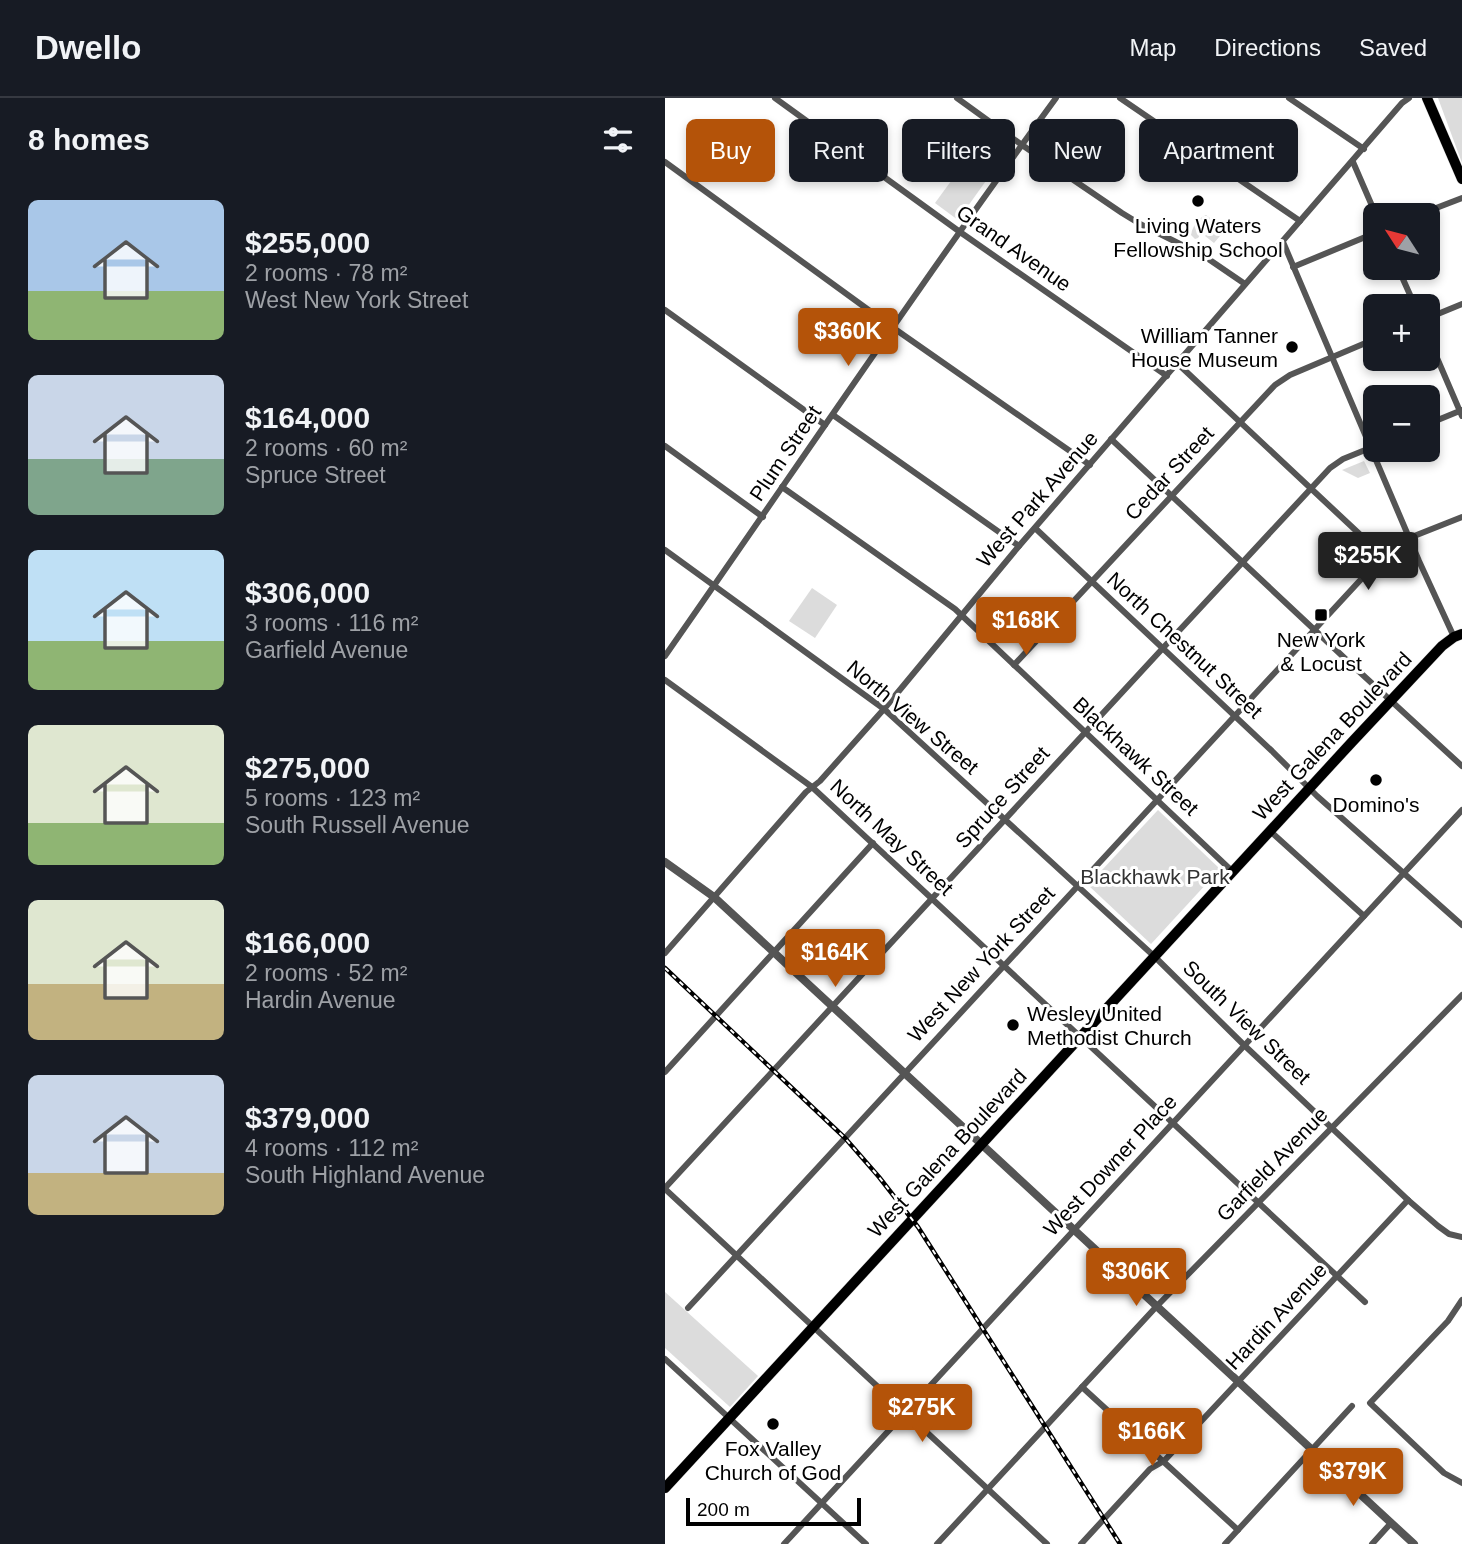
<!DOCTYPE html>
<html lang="en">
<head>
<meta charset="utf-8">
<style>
	body { margin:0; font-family:Helvetica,sans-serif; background:#242831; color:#f1f3f6; height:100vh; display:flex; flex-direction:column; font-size:26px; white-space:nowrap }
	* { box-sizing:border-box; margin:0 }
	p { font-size:23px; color:#9ea1a6 }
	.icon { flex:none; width:38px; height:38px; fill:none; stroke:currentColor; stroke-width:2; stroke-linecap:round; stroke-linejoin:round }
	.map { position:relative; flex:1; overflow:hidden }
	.side { display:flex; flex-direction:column; background:#171b24; width:665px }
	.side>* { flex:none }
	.banner { position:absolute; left:21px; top:21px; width:665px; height:63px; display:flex; gap:14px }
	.needle { width:46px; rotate:306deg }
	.buttons { position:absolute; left:698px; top:105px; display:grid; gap:14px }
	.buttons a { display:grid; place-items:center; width:77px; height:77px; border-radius:10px; background:#171b24; box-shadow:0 4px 10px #0003; font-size:35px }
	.scale { position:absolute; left:21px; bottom:18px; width:175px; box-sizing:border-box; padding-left:7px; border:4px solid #000; border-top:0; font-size:19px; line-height:24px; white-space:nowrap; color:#000; -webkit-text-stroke:5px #fff; paint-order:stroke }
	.price { position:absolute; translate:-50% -60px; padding:0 16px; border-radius:7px; background:#b45309; color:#fff; font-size:23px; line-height:46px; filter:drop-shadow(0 2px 4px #0008) }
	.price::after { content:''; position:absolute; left:50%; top:42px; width:21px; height:16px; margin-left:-10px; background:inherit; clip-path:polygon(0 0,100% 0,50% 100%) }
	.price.active { background:#222; color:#fff }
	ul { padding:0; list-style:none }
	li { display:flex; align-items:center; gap:21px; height:175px; padding:0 28px }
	li span { display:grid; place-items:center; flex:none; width:196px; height:140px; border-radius:10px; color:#555 }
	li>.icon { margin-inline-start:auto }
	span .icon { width:84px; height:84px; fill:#fffc; stroke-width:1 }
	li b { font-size:30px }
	h2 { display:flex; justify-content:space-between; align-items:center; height:84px; padding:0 28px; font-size:30px }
	.pill { padding:0 24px; border-radius:10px; background:#171b24; box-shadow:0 4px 10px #0003; font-size:24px; line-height:63px }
	.pill.active { background:#b45309; color:#fff }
	header { display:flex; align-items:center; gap:42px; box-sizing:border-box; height:98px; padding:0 35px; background:#171b24; border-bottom:2px solid #363941 }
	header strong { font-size:33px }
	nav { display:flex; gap:38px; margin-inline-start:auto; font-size:24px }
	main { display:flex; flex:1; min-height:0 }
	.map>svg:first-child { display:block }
	.green { fill:#dcdcdc }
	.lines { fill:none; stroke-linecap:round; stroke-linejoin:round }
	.primary-casing { stroke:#dbdbdb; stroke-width:11 }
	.minor { stroke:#555; stroke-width:6 }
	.tertiary { stroke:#555; stroke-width:8 }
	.primary { stroke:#000; stroke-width:10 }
	.rail-casing { stroke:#000; stroke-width:4.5 }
	.rail { stroke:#fff; stroke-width:2; stroke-dasharray:5; stroke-linecap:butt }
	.poi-dot { fill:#000; stroke:#fff; stroke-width:2.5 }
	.labels { text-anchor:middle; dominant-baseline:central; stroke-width:6; stroke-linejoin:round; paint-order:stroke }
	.poi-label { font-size:21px; fill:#000; stroke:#fff }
	.street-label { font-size:21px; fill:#000; stroke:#fff }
	.park-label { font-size:21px; fill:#333; stroke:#fff }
</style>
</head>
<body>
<header>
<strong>Dwello</strong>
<nav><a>Map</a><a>Directions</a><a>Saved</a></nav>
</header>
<main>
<section class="side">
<h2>8 homes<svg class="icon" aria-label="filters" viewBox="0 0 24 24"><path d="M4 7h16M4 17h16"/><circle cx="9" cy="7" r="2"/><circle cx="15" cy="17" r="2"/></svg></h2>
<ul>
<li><span style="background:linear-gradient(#a9c7e8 65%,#8fb573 0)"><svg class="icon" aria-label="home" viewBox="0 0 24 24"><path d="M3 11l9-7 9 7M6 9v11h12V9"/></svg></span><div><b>$255,000</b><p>2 rooms · 78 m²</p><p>West New York Street</p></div></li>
<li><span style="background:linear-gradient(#c9d6e8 60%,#7fa58c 0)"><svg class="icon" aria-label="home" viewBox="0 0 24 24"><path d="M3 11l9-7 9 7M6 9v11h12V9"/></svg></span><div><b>$164,000</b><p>2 rooms · 60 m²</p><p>Spruce Street</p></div></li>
<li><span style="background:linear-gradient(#bfe0f5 65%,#8fb573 0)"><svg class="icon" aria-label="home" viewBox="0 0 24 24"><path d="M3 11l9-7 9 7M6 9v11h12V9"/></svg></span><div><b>$306,000</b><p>3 rooms · 116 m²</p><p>Garfield Avenue</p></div></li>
<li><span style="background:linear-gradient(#dfe7d0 70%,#8fb573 0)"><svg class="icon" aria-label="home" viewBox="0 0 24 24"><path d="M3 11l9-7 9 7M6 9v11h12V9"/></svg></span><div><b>$275,000</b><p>5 rooms · 123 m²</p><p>South Russell Avenue</p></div></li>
<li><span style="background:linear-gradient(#dfe7d0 60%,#c2b280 0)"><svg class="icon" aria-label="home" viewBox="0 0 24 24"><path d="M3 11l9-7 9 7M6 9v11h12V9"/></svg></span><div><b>$166,000</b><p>2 rooms · 52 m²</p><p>Hardin Avenue</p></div></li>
<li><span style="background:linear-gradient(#c9d6e8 70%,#c2b280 0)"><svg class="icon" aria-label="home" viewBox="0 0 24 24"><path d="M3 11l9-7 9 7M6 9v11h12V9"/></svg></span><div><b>$379,000</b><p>4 rooms · 112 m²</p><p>South Highland Avenue</p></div></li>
</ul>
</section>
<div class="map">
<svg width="797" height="1446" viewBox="0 0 797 1446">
	<rect width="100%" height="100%" fill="#fff"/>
	<!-- green -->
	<g class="green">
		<polygon points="773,0 797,0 797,65"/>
		<polygon points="300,64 323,80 293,122 270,105"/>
		<path d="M541,117l4,3 -1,4 -6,5 -1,5 -4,6 -3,1 -4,-4c1,-8 7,-17 15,-20z"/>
		<polygon points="551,126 560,132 549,145 540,138"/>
		<polygon points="699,363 705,375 693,380 677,372"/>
		<polygon points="147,490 172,507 150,540 124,523"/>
		<polygon points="493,712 555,771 486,846 423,787"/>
		<polygon points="0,1194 93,1278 65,1309 0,1250"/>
	</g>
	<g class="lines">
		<defs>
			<g id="primary">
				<polyline points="762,0 797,81"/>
				<polyline points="0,1390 687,644 777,548 789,539 797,536"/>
			</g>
		</defs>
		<!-- primary casing -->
		<use href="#primary" class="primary-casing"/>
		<!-- minor -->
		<g class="minor">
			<polyline points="110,0 295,134 502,278"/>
			<polyline points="292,0 357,47 457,115 475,126 539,158 580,186"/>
			<polyline points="455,0 635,123"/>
			<polyline points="624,0 699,51"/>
			<polyline points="0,64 227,229 425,367"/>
			<polyline points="688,64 711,117"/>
			<polyline points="753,117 797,100"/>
			<polyline points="618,144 754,463 789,539"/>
			<polyline points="628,169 710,135"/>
			<polyline points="733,170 750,208"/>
			<polyline points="0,212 160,327"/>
			<polyline points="763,220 797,206"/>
			<polyline points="763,239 797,318"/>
			<polyline points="512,265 718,458"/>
			<polyline points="168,317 354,448"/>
			<polyline points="763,326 797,312"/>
			<polyline points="446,341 687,567 797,668"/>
			<polyline points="0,348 98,419"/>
			<polyline points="117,389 290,511 568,774"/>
			<polyline points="370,430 607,653 652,698 797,827"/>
			<polyline points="0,452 219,611 490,859 579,947 743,1102 773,1128 784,1136 797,1139"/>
			<path d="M0,558c130,-186 257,-375 391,-558"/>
			<polyline points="349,567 610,287 625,277 710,241"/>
			<polyline points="0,582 147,689 700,1204"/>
			<polyline points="605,733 699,818"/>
			<polyline points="0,855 141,694 155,683 219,611 354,448 737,5 744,0"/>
			<polyline points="0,974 208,745"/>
			<polyline points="0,1090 498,550 665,370 678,361 710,348"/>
			<polyline points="0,1091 382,1446"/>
			<polyline points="797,1202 783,1223 705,1305 779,1375 797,1385"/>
			<polyline points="23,1210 724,451 734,444 797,419"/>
			<polyline points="0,1261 201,1446"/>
			<polyline points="417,1289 573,1432"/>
			<polyline points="119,1446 797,712"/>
			<polyline points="272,1446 491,1209 797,897"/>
			<polyline points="416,1446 485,1371 499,1363 743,1102"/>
			<polyline points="560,1446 687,1308"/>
			<polyline points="707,1446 726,1425"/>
		</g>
		<!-- tertiary -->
		<polyline class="tertiary" points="0,764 49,799 749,1446"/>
		<!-- primary -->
		<use href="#primary" class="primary"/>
		<defs>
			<polyline id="rail" points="0,870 180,1040 214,1079 253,1129 455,1446"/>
		</defs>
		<!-- rail casing -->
		<use href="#rail" class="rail-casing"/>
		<!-- rail -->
		<use href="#rail" class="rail"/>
	</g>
	<!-- markers -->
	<g class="poi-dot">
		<circle cx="533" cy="103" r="7"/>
		<circle cx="627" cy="249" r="7"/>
		<rect x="649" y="510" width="14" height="14" rx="3.5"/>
		<circle cx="711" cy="682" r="7"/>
		<circle cx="348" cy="927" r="7"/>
		<circle cx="108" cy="1326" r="7"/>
	</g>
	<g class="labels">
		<!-- poi labels -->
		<g class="poi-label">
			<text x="533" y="127">Living Waters<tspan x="533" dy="24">Fellowship School</tspan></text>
			<text x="613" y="237" text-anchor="end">William Tanner<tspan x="613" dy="24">House Museum</tspan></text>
			<text x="656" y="541">New York<tspan x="656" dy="24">&amp; Locust</tspan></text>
			<text x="711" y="706">Domino's</text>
			<text x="362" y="915" text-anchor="start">Wesley United<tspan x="362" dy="24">Methodist Church</tspan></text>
			<text x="108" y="1350">Fox Valley<tspan x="108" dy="24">Church of God</tspan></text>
		</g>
		<!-- street labels -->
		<g class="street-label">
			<text transform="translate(349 150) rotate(35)">Grand Avenue</text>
			<text transform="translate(120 355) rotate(-56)">Plum Street</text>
			<text transform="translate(504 375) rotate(-47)">Cedar Street</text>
			<text transform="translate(372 401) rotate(-49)">West Park Avenue</text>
			<text transform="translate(520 547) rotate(43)">North Chestnut Street</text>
			<text transform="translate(248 619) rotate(40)">North View Street</text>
			<text transform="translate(667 638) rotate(-47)">West Galena Boulevard</text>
			<text transform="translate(471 658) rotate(43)">Blackhawk Street</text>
			<text transform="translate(337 699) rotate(-48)">Spruce Street</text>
			<text transform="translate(227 739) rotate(43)">North May Street</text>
			<text transform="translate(316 866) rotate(-47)">West New York Street</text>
			<text transform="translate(582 924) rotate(44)">South View Street</text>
			<text transform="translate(282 1055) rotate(-47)">West Galena Boulevard</text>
			<text transform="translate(607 1066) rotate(-46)">Garfield Avenue</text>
			<text transform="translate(445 1067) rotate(-47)">West Downer Place</text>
			<text transform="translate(611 1218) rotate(-47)">Hardin Avenue</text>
		</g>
		<!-- park labels -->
		<g class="park-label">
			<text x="490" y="778">Blackhawk Park</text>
		</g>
	</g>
</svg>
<div class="buttons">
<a><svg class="needle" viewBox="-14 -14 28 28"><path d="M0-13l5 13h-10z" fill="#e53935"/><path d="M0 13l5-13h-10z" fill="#9ea1a6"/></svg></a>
<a>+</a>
<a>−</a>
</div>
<div class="scale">200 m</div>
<b class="price" style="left:183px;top:270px">$360K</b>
<b class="price active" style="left:703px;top:494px">$255K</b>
<b class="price" style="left:361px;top:559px">$168K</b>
<b class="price" style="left:170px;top:891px">$164K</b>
<b class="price" style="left:471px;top:1210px">$306K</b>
<b class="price" style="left:257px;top:1346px">$275K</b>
<b class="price" style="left:487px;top:1370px">$166K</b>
<b class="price" style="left:688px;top:1410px">$379K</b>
<div class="banner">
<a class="pill active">Buy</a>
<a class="pill">Rent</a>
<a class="pill">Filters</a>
<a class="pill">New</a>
<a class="pill">Apartment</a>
</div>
</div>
</main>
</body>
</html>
